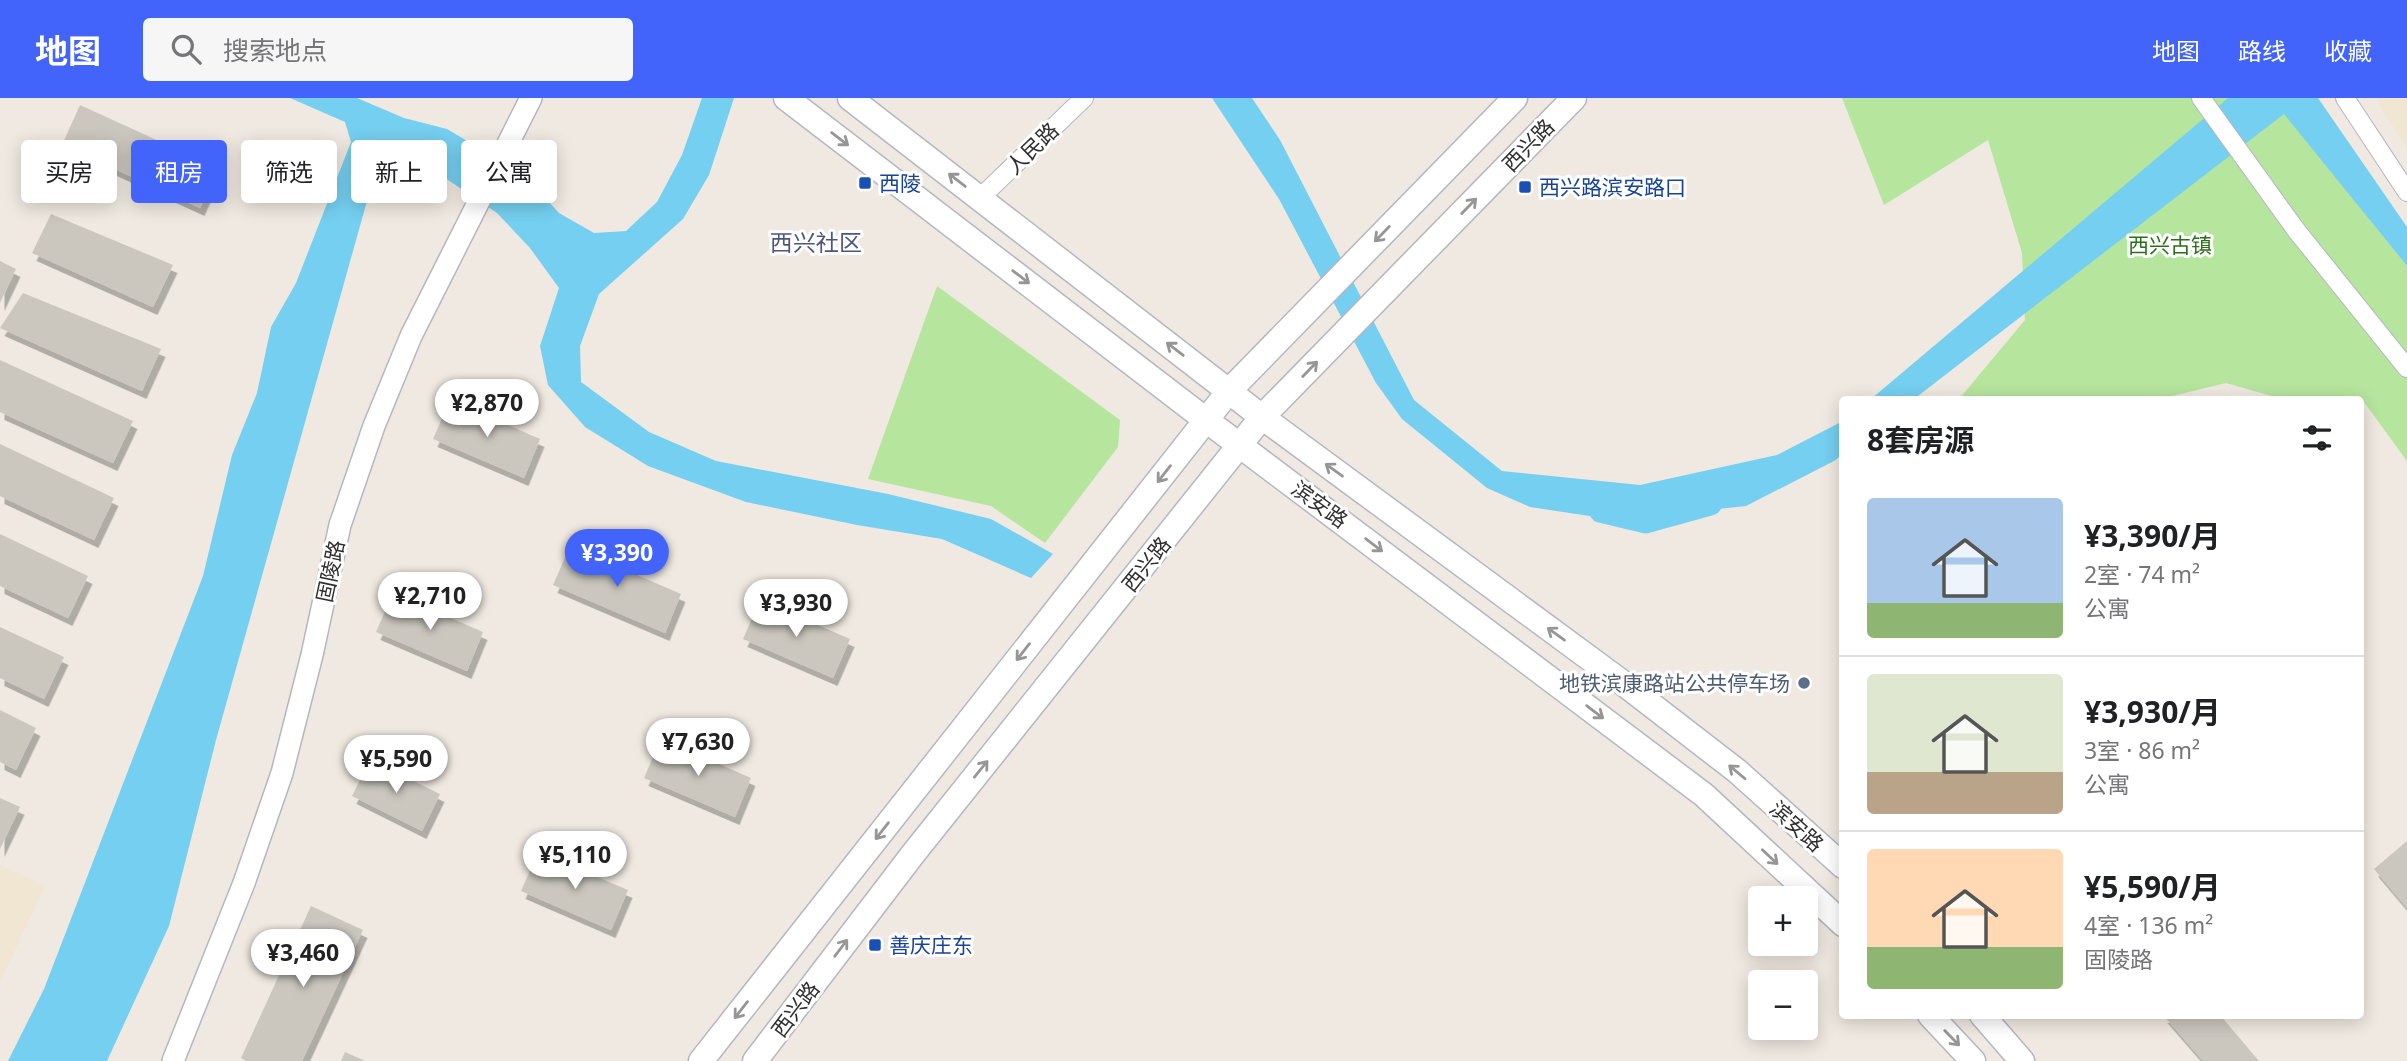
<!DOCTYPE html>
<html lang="zh">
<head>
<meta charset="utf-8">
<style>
	body { margin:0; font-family:"Noto Sans","Noto Sans SC",sans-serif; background:#f6f6f6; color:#202124; height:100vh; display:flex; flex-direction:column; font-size:26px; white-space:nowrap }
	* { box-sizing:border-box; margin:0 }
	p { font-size:23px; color:#757577 }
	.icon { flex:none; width:38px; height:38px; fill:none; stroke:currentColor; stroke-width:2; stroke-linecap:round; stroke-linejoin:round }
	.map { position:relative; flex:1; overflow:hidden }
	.side { position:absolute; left:1839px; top:298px; width:525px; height:623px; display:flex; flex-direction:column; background:#fff; border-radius:7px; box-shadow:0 4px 18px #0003 }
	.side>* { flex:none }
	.banner { position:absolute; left:21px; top:42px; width:665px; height:63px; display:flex; gap:14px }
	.tools { position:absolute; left:1748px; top:788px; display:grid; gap:14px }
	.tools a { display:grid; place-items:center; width:70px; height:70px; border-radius:7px; background:#fff; box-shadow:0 4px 18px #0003; font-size:35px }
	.price { position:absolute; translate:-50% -60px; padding:0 16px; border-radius:24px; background:#fff; color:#222; font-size:23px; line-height:46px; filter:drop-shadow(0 2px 4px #0008) }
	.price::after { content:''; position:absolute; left:50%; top:42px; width:21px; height:16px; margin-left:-10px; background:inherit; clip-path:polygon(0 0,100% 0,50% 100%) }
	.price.selected { background:#4264fb; color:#fff }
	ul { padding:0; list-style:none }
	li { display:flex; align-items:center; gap:21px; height:175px; padding:0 28px }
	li+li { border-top:2px solid #e0e0e0 }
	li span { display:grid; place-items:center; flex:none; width:196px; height:140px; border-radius:7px; color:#555 }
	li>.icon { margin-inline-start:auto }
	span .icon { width:84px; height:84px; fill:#fffc; stroke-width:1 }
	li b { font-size:30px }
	h2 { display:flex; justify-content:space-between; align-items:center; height:84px; padding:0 28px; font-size:30px }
	.pill { padding:0 24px; border-radius:7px; background:#fff; box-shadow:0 4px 18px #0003; font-size:24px; line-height:63px }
	.pill.selected { background:#4264fb; color:#fff }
	header { display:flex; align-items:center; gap:42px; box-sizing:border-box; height:98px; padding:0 35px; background:#4264fb; color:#fff }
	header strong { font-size:33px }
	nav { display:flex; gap:38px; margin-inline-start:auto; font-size:24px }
	.search { width:490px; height:63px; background:#f6f6f6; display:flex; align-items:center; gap:18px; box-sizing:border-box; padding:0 24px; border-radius:7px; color:#757577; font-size:26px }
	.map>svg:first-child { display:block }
	.education { fill:#f0e6d1 }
	.green { fill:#b6e59e }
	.water { fill:#75cff0 }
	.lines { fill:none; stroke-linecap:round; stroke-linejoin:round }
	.canal { stroke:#75cff0; stroke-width:21 }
	.building { fill:#cbc7bf; filter:url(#shadow) }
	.minor-casing { stroke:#b4b7c1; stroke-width:20 }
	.tertiary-casing { stroke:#b4b7c1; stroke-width:24 }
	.secondary-casing { stroke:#b4b7c1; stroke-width:27 }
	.minor { stroke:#fff; stroke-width:18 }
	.tertiary { stroke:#fff; stroke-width:21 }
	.secondary { stroke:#fff; stroke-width:24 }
	.oneway { stroke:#969696 }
	.transit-dot { fill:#1a4fb4; stroke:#fff; stroke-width:2.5 }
	.service-dot { fill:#5c6f8a; stroke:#fff; stroke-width:2.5 }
	.labels { text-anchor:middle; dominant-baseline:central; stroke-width:6; stroke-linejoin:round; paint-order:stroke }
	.street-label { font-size:21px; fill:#2e2e2e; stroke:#fff }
	.transit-label { font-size:21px; fill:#164399; stroke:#fff; text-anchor:start }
	.park-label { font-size:21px; fill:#2c6e1b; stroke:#fff }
	.service-label { font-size:21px; fill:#4e5e75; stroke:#fff; text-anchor:end }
	.neighbourhood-label { font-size:23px; fill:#4d5680; stroke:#fff }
</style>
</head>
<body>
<header>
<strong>地图</strong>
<div class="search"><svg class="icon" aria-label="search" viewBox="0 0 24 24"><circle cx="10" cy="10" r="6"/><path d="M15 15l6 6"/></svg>搜索地点</div>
<nav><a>地图</a><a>路线</a><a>收藏</a></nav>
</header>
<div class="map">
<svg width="2407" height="963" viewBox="0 0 2407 963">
	<defs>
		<filter id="shadow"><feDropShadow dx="4.5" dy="8" stdDeviation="0" flood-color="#0004"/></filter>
	</defs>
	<rect width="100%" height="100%" fill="#efe9e1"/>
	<!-- education -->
	<g class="education">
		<polygon points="2377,0 2407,0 2407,49 2380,8"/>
		<polygon points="0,767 45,788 0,884"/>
	</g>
	<!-- green -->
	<g class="green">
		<polygon points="1842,0 2272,0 2407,168 2407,363 2361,300 2282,301 2226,285 2160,301 1959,301 2025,222 2022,155 1988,42 1884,107"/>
		<polygon points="937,188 1120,322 1118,349 1045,445 991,408 868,381"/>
	</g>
	<!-- water -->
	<g class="water">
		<polygon points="290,0 357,0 404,20 447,31 523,76 559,115 594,135 626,133 657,104 682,57 702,0 734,0 709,77 683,121 599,196 580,248 581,284 649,334 716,363 888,396 991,421 1053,456 1031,480 942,441 857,427 746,404 648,368 585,329 548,287 540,248 559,190 530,150 497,115 420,63 405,64 367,103 216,642 169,828 107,963 8,963 44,891 203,478 232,357 257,295 271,229 296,185 351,44 345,24"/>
		<polygon points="1212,0 1252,0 1280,42 1414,302 1502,373 1640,387 1777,357 1843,323 1843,356 1834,363 1746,408 1616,422 1530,409 1487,390 1402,321 1376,285 1279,101"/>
		<polygon points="2228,0 2318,0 2407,129 2407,168 2284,16 1914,301 1871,301"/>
	</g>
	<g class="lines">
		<!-- canal -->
		<polyline class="canal" points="1600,414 1646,425 1711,407"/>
	</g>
	<!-- building -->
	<g class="building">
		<polygon points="80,7 218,70 200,110 62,47"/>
		<polygon points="51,116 173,167 153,209 32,155"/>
		<polygon points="0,163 16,171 0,205"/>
		<polygon points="23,195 161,251 142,293 0,230"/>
		<polygon points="0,262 133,323 113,365 0,314"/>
		<polygon points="450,302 540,341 524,380 433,341"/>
		<polygon points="0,346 114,400 94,442 0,398"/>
		<polygon points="0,436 88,478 68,520 0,488"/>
		<polygon points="570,448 681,496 665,535 553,487"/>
		<polygon points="393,495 483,534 467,573 376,534"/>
		<polygon points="760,502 850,541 833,580 743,541"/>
		<polygon points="0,529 64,559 44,601 0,580"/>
		<polygon points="0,612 36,630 16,672 0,664"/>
		<polygon points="661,641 751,680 735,719 644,680"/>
		<polygon points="370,662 440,696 422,733 352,698"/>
		<polygon points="0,700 20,709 0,751"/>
		<polygon points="2407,743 2407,810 2374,771"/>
		<polygon points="538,754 628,792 611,832 521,793"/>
		<polygon points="311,808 363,832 302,963 246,963 241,960"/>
		<polygon points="2163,917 2220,917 2259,963 2203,963"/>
		<polygon points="345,954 365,963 341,963"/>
	</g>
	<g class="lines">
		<defs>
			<g id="minor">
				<polyline points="2201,0 2296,132 2407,270"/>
				<polyline points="2345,0 2407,94"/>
				<polyline points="980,100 1084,0"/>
			</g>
			<polyline id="tertiary" points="173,963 244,785 282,675 312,557 340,427 374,328 411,238 531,0"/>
			<g id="secondary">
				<polyline points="786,0 1206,322 1704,697 1843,826"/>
				<polyline points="850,0 1262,319 1623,585 1737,673 1843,768"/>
				<polyline points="1930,917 1973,963"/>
				<polyline points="1982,917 2022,963"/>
				<polyline points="701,963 1229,293 1515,0"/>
				<polyline points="755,963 913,756 1262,319 1574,0"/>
			</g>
		</defs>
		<!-- minor casing -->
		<use href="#minor" class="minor-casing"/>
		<!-- tertiary casing -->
		<use href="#tertiary" class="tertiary-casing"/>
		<!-- secondary casing -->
		<use href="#secondary" class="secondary-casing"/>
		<!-- minor -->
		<use href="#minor" class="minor"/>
		<!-- tertiary -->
		<use href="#tertiary" class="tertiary"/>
		<!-- secondary -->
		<use href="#secondary" class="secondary"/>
	</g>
	<!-- one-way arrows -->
	<defs><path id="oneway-shaft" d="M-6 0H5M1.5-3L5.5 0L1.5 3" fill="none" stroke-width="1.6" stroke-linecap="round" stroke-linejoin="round" transform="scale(1.75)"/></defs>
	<g class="oneway">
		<use href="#oneway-shaft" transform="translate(840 41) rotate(37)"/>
		<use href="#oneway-shaft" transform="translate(957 82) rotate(-142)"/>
		<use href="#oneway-shaft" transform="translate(1469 108) rotate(-46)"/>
		<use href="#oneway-shaft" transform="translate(1382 136) rotate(134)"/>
		<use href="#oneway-shaft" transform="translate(1021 179) rotate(38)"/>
		<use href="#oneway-shaft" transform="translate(1175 251) rotate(-142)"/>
		<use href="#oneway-shaft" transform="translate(1310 271) rotate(-46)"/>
		<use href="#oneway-shaft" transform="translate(1334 372) rotate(-144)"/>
		<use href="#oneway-shaft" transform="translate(1164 376) rotate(128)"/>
		<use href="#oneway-shaft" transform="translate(1374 447) rotate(37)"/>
		<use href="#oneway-shaft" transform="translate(1556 536) rotate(-144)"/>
		<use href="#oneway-shaft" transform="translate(1023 554) rotate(128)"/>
		<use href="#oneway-shaft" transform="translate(1595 614) rotate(37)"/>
		<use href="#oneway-shaft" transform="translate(981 671) rotate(-51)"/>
		<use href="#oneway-shaft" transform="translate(1737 674) rotate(-140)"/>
		<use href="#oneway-shaft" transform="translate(882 733) rotate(128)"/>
		<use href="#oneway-shaft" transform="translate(1770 759) rotate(43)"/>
		<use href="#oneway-shaft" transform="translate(841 850) rotate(-53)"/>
		<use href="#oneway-shaft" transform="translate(741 912) rotate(128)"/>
		<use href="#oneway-shaft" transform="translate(1952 940) rotate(46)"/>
	</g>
	<!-- markers -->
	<g class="transit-dot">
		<rect x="858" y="78" width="14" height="14" rx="3.5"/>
		<rect x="1518" y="82" width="14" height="14" rx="3.5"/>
		<rect x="868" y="840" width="14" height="14" rx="3.5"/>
	</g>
	<circle class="service-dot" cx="1804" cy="585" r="7"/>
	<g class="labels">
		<!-- street labels -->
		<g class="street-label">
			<text transform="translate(1528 47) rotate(-46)">西兴路</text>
			<text transform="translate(1032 50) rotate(-44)">人民路</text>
			<text transform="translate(1320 406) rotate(36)">滨安路</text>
			<text transform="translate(1146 466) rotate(-51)">西兴路</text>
			<text transform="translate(330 473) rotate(-78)">固陵路</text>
			<text transform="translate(1797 728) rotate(42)">滨安路</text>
			<text transform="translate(795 911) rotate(-53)">西兴路</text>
		</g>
		<!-- transit labels -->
		<g class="transit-label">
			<text x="879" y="85">西陵</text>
			<text x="1539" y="89">西兴路滨安路口</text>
			<text x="889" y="847">善庆庄东</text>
		</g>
		<!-- park labels -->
		<g class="park-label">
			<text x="2170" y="147">西兴古镇</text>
		</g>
		<!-- service labels -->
		<g class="service-label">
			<text x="1790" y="585">地铁滨康路站公共停车场</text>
		</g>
		<!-- neighbourhood labels -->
		<g class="neighbourhood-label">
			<text x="816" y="144">西兴社区</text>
		</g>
	</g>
</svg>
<div class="tools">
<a>+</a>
<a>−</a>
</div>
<b class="price" style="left:487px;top:341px">¥2,870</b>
<b class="price selected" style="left:617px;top:491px">¥3,390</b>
<b class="price" style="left:430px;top:534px">¥2,710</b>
<b class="price" style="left:796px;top:541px">¥3,930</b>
<b class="price" style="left:698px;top:680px">¥7,630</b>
<b class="price" style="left:396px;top:697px">¥5,590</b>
<b class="price" style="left:575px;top:793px">¥5,110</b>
<b class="price" style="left:303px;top:891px">¥3,460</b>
<div class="banner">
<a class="pill">买房</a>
<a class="pill selected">租房</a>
<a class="pill">筛选</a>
<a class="pill">新上</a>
<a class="pill">公寓</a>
</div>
<section class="side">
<h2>8套房源<svg class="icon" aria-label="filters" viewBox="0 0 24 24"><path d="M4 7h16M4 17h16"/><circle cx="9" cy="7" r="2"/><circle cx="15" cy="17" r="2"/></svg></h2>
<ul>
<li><span style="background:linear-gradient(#a9c7e8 75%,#8fb573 0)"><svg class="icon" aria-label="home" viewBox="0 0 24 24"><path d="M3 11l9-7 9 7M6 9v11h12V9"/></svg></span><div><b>¥3,390/月</b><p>2室 · 74 m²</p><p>公寓</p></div></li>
<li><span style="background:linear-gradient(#dfe7d0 70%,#b9a48a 0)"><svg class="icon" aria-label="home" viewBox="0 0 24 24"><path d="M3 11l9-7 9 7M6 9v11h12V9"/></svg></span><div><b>¥3,930/月</b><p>3室 · 86 m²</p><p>公寓</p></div></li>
<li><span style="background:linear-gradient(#ffd9b3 70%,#8fb573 0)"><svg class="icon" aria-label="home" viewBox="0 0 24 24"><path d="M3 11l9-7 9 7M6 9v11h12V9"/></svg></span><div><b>¥5,590/月</b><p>4室 · 136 m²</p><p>固陵路</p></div></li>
</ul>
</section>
</div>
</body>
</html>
